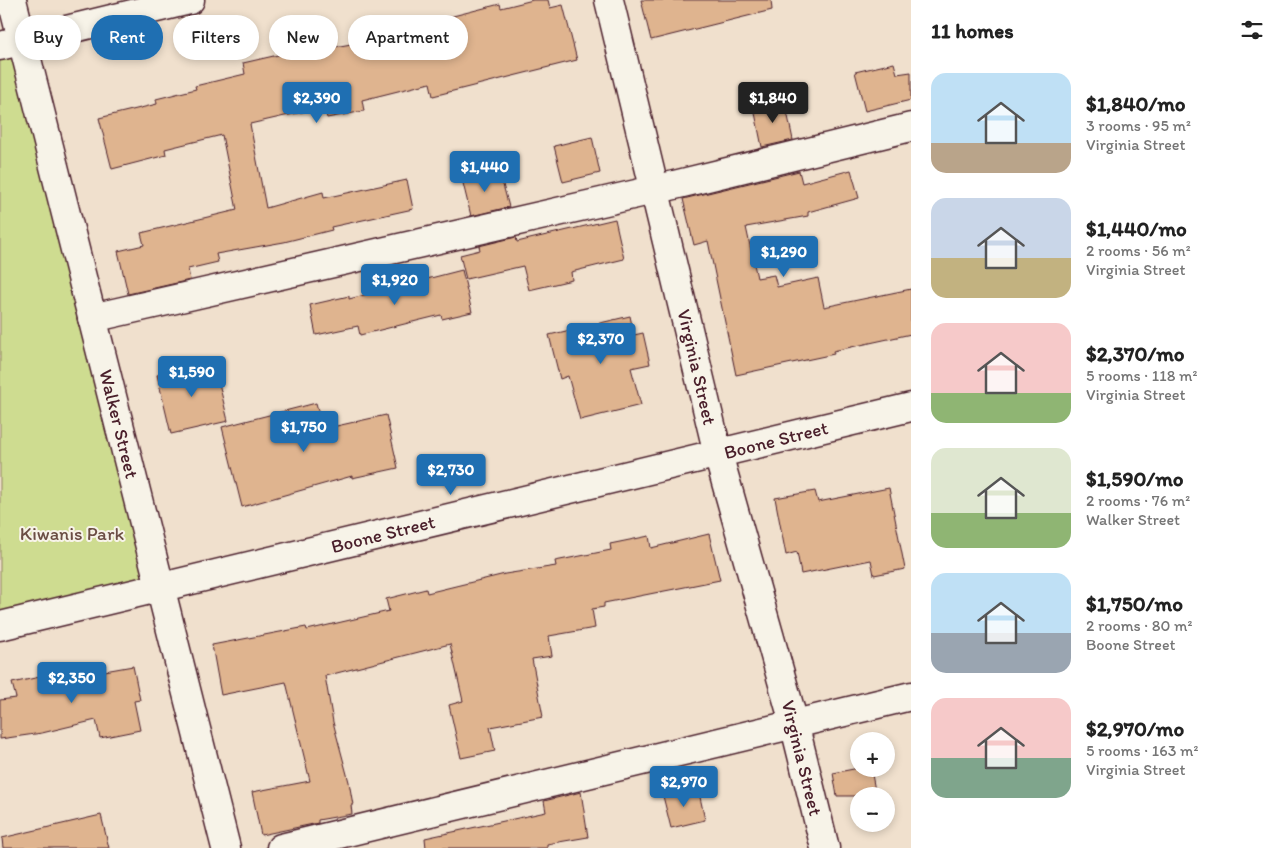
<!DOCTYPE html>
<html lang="en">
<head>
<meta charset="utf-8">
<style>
	body { margin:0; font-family:Itim,sans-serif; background:#f6f6f6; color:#222; height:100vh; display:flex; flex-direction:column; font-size:19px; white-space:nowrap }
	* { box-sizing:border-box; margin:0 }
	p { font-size:16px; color:#767676 }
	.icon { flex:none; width:28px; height:28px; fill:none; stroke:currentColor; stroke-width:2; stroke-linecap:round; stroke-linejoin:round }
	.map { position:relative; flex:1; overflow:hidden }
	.details { display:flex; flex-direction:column; background:#fff; width:375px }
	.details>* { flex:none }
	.guide { position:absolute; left:15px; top:15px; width:475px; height:45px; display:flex; gap:10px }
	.controls { position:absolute; left:850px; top:732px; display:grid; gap:10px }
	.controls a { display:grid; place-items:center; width:45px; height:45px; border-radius:50%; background:#fff; box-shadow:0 2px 8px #0003; font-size:25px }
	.price { position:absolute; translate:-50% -42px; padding:0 11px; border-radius:5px; background:#1f6fb2; color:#fff; font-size:16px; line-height:32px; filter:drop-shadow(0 1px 2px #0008) }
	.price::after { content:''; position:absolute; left:50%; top:30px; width:15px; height:11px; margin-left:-8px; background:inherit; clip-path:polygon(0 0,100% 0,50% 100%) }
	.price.selected { background:#222; color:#fff }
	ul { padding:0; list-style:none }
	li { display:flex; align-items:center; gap:15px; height:125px; padding:0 20px }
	li span { display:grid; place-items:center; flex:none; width:140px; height:100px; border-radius:15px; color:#555 }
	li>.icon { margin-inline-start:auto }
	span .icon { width:60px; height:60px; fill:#fffc; stroke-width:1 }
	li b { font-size:21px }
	h2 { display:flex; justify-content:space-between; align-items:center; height:60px; padding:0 20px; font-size:21px }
	.tag { padding:0 18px; border-radius:22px; background:#fff; box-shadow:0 2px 8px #0003; font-size:18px; line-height:45px }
	.tag.selected { background:#1f6fb2; color:#fff }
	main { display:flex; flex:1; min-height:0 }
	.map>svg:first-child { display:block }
	.green { fill:#cedc90; stroke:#8c7e5e }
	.building { fill:#dfb48f; stroke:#4a1f2b }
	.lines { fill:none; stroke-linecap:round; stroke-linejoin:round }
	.minor-casing { stroke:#4a1f2b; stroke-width:31 }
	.minor { stroke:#f7f3e8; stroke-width:28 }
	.labels { text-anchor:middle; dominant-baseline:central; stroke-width:4; stroke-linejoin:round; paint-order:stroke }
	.street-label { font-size:19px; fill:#4a1f2b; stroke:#f7f3e8 }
	.park-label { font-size:19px; fill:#6b4e44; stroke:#f7f3e8 }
</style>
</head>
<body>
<main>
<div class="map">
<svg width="911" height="848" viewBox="0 0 911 848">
	<rect width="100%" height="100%" fill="#f0e0cd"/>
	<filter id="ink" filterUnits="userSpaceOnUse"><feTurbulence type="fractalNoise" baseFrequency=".02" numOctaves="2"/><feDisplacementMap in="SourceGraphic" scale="10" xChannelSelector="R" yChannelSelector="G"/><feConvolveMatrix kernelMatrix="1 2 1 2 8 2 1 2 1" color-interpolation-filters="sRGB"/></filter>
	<g filter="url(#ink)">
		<!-- green -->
		<polygon class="green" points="22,40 161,588 0,626 0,46"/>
		<!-- building -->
		<g class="building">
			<polygon points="533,0 548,0 550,8 563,5 577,60 433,96 430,83 362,100 364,111 327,118 324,107 250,124 266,208 323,192 324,198 407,180 413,209 331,227 332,230 284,242 216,254 218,262 188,269 190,280 128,294 118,251 144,245 141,233 237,210 222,135 165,149 166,155 112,169 99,118 157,104 156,99 196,89 195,86 245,74 243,63 300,50 301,53 368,41 367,38 500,4 501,8"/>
			<polygon points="641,0 771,0 772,10 651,40"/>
			<polygon points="894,63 897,74 911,72 911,100 865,111 855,72"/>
			<polygon points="785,102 793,140 762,147 754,108"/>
			<polygon points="592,137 600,173 563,182 554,146"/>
			<polygon points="499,170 509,207 471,216 462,179"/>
			<polygon points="851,170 859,198 808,212 808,216 746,227 757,278 774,275 777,287 818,278 824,307 911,289 911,334 833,351 834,354 736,375 708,241 694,245 683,199 799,171 802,183"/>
			<polygon points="615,219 624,259 571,272 572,280 529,290 523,266 466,279 460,255 480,250 479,246 516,237 517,242"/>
			<polygon points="462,270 472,312 442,319 441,315 360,335 358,326 316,335 310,305 349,296 349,299"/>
			<polygon points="630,316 634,335 643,333 650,364 631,368 641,405 580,420 568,376 560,379 549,335"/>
			<polygon points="214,362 228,421 171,434 157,375"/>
			<polygon points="316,403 323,429 386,415 398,468 352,478 352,476 242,507 222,427"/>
			<polygon points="889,488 905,569 874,575 871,560 801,574 797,552 786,555 775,498 815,491 818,502"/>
			<polygon points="709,534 720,580 604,603 604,607 592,609 595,628 549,636 552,656 532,659 543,717 490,727 495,751 461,758 449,705 463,701 450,644 325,676 333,722 349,782 353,805 351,805 352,814 318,820 318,823 261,835 252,792 310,781 286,682 221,695 212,645 306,627 307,630 389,611 386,599 426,589 427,593 505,574 556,566 555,561 611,550 610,544 649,536 651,548"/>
			<polygon points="133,666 140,700 134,701 140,730 100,738 96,720 42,733 0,739 0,700 16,698 12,683 63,672 65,678"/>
			<polygon points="859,768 871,769 876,796 837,796 833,773"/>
			<polygon points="698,788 705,820 671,828 663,796"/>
			<polygon points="581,792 588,837 547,844 547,848 426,848 425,838 546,812 544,801"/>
			<polygon points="101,815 109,848 3,848 2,838"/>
		</g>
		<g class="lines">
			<defs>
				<g id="minor">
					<polyline points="12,0 226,848"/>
					<polyline points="609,0 718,454 794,723 825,848"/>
					<polyline points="0,46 190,0"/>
					<polyline points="92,318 654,190 911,127"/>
					<polyline points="0,626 911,407"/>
					<polyline points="281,848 911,696"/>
				</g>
			</defs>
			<!-- minor casing -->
			<use href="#minor" class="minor-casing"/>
			<!-- minor -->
			<use href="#minor" class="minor"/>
		</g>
	</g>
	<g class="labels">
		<!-- street labels -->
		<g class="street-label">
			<text transform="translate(697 367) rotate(77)">Virginia Street</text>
			<text transform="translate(119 424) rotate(76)">Walker Street</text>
			<text transform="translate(776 440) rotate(-14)">Boone Street</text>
			<text transform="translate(383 534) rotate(-14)">Boone Street</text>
			<text transform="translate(802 758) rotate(76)">Virginia Street</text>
		</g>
		<!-- park labels -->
		<g class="park-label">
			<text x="72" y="533">Kiwanis Park</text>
		</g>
	</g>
</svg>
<div class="controls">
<a>+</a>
<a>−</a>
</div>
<b class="price" style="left:317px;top:124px">$2,390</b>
<b class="price selected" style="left:773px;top:124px">$1,840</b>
<b class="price" style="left:485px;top:193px">$1,440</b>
<b class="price" style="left:784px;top:278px">$1,290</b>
<b class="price" style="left:395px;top:306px">$1,920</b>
<b class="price" style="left:601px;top:365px">$2,370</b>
<b class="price" style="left:192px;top:398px">$1,590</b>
<b class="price" style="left:304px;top:453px">$1,750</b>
<b class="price" style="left:451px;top:496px">$2,730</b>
<b class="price" style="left:72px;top:704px">$2,350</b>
<b class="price" style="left:684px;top:808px">$2,970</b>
<div class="guide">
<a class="tag">Buy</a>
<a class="tag selected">Rent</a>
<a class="tag">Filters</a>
<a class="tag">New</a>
<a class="tag">Apartment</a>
</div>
</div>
<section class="details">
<h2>11 homes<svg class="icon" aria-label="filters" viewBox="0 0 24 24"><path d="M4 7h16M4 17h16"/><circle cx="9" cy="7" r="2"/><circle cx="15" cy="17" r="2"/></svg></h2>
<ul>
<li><span style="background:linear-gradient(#bfe0f5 70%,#b9a48a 0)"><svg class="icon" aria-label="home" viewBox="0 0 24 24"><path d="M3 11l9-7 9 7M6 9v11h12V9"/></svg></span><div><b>$1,840/mo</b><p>3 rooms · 95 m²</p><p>Virginia Street</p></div></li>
<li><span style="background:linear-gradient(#c9d6e8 60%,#c2b280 0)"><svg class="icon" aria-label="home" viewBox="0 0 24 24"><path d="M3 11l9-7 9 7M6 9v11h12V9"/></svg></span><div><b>$1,440/mo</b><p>2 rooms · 56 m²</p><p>Virginia Street</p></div></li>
<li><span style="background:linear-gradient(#f6c9c9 70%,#8fb573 0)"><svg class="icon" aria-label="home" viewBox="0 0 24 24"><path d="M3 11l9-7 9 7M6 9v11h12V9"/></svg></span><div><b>$2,370/mo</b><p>5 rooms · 118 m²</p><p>Virginia Street</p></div></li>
<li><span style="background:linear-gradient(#dfe7d0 65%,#8fb573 0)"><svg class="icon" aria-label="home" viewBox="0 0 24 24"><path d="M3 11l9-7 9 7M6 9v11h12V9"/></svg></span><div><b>$1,590/mo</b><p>2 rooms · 76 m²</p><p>Walker Street</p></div></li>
<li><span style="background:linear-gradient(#bfe0f5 60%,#9aa5b1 0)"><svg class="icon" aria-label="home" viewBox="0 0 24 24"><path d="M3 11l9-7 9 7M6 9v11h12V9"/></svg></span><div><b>$1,750/mo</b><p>2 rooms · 80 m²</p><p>Boone Street</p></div></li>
<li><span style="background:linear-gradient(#f6c9c9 60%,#7fa58c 0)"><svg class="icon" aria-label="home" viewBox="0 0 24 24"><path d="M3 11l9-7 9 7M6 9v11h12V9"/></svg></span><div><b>$2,970/mo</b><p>5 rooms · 163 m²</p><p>Virginia Street</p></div></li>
</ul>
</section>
</main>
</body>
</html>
